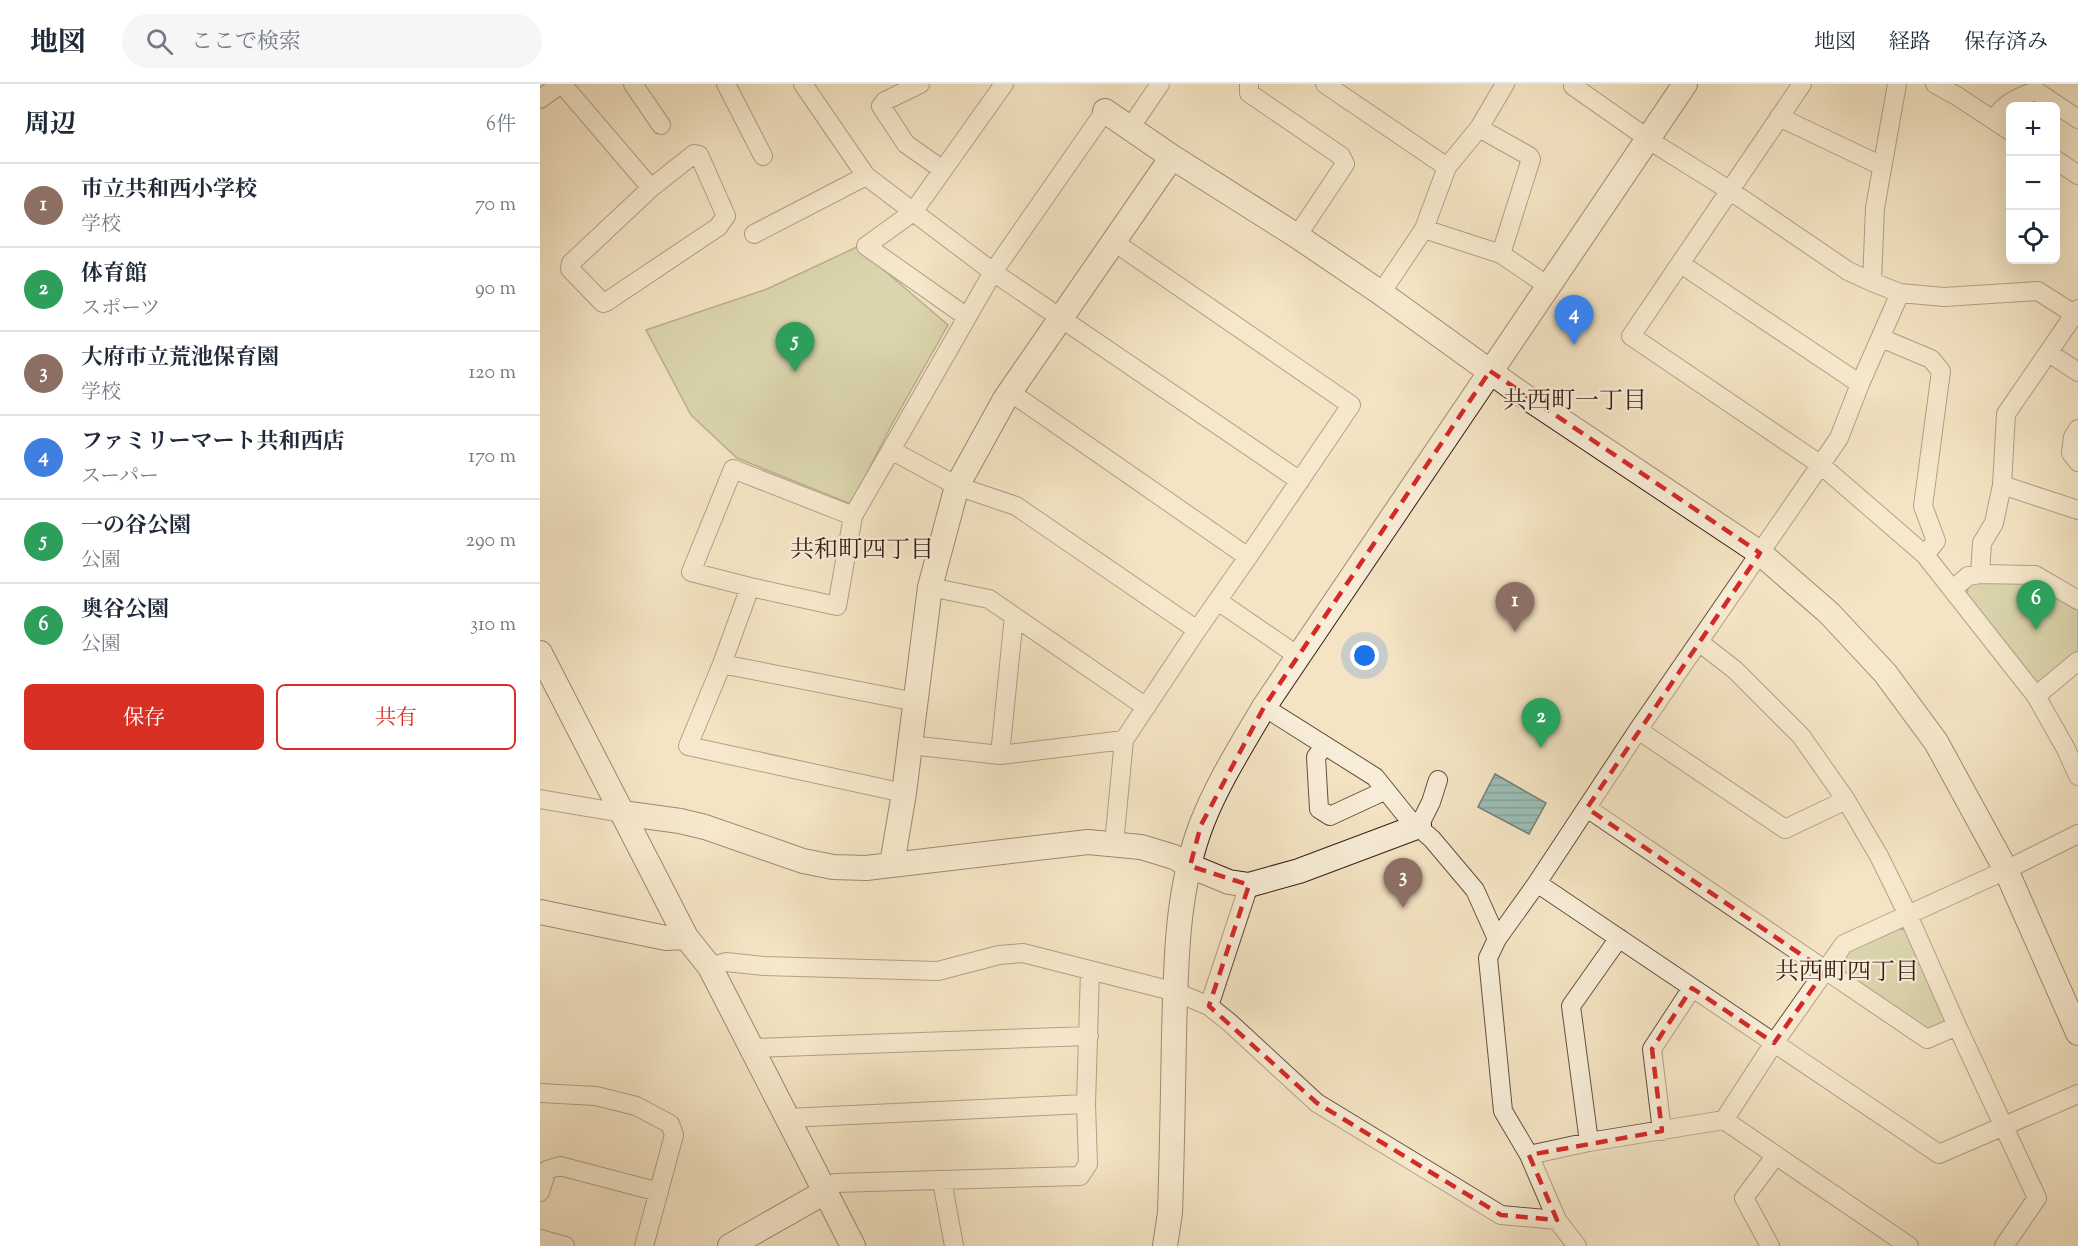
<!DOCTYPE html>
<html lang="ja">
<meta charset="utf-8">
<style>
:root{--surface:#fff;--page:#f6f6f7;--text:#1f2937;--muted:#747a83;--line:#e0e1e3;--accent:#d93025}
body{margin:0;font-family:"Sorts Mill Goudy","Noto Serif JP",serif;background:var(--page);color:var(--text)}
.controls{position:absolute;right:18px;top:18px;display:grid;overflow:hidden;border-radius:9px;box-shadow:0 6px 24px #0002}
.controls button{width:54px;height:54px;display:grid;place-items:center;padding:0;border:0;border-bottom:2px solid var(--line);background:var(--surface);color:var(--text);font:30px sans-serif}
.you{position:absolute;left:825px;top:572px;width:21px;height:21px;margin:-15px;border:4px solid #fff;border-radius:50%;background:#1a73e8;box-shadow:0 0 0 9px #1a73e833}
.badge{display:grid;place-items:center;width:39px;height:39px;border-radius:50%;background:var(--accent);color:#fff;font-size:20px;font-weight:700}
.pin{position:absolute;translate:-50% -50px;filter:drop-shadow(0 2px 3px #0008)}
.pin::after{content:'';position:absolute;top:32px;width:21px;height:18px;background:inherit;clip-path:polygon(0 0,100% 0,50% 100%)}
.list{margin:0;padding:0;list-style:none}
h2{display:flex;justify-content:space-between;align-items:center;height:78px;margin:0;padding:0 24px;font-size:26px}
h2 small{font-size:20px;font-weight:400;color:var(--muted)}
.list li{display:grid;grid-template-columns:39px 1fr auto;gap:18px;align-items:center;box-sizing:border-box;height:84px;padding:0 24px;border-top:2px solid var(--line)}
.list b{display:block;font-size:22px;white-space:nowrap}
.list p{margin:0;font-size:20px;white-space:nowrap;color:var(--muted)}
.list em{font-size:20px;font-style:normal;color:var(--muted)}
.actions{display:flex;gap:12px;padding:18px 24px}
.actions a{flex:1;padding:14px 0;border:2px solid var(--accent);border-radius:9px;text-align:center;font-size:21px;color:var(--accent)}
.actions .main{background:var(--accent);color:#fff}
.icon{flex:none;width:33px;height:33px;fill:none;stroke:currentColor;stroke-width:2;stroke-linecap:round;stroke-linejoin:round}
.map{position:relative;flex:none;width:1538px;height:1162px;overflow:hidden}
header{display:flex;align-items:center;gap:36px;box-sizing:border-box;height:84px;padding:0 30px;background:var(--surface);border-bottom:2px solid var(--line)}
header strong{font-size:28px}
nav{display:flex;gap:33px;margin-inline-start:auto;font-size:21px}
.search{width:420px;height:54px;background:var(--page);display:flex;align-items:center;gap:15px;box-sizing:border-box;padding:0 21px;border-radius:33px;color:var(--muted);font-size:22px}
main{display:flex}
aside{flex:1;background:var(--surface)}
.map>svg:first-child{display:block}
.green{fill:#bcc493;stroke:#787054;stroke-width:1.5}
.water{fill:url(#water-rules);stroke:#737e76;stroke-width:1.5}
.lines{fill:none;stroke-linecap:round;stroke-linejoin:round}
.street-casing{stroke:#654f40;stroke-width:20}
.secondary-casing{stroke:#351d15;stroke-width:26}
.street{stroke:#f8edd8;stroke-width:18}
.secondary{stroke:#f8edd8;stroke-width:24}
.marked{fill:none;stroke:#d62828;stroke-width:4.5;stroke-dasharray:12 8;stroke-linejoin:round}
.labels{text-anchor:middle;stroke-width:4.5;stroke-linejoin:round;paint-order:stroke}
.neighbourhood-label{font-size:24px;fill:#351d15;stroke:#f8edd8}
</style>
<header>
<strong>地図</strong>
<div class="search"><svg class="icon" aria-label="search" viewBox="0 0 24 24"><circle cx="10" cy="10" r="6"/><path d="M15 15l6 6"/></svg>ここで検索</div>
<nav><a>地図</a><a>経路</a><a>保存済み</a></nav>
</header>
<main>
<aside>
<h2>周辺<small>6件</small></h2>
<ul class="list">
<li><span class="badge" style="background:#8d6e63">1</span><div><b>市立共和西小学校</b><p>学校</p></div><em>70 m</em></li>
<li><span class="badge" style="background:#2e9e5b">2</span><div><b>体育館</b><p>スポーツ</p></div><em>90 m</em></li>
<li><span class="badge" style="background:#8d6e63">3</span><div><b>大府市立荒池保育園</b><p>学校</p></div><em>120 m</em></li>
<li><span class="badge" style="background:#3f7fe0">4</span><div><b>ファミリーマート共和西店</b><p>スーパー</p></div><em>170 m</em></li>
<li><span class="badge" style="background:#2e9e5b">5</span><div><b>一の谷公園</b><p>公園</p></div><em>290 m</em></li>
<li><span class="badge" style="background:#2e9e5b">6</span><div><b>奥谷公園</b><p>公園</p></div><em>310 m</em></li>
</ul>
<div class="actions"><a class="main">保存</a><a>共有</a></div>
</aside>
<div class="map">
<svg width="1538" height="1162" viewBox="0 0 1538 1162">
<defs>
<pattern id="water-rules" width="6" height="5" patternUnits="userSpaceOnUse" patternTransform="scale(1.5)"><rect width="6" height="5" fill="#9cbeb7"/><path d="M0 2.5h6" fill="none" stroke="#87a39c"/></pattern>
</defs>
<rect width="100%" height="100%" fill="#f4e4c3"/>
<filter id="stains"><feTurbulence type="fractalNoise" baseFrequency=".00333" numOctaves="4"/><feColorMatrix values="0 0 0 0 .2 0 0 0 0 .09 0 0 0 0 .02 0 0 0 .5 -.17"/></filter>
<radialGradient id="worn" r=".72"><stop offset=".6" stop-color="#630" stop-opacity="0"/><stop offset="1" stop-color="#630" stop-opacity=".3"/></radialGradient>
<path class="green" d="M317 163 408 241 352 340 311 420 197 374 151 331 106 246 227 205Z
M1437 497 1496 498 1538 525V567L1499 599 1493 598 1427 510 1428 503Z
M1359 845 1366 846 1407 936 1404 942 1385 946 1298 886 1310 866Z"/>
<path class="water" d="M955 690 1006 719 989 750 938 723Z"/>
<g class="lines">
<defs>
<path id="street" d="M22 0 111 104
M93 0 121 41
M186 0 223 72
M263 0 326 92 453 188 760 397
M380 0 345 17 341 22 366 60 403 86
M709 0V9L801 72 805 80 757 152
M785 0 907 83
M1034 0 1033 2 1120 63 1189 106 1308 187 1332 198 1360 209 1404 213 1498 207 1534 230
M1262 0 1091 252 1281 381 1385 471 1496 612 1526 665 1538 692
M1395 0 1417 12 1470 47
M0 15 21 0
M565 27 453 188 351 366 417 402 476 422 657 546 584 656 574 760
M1239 33 1342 82
M1454 36C1462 20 1480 12 1496 7L1538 35
M590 44 620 0
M939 44 989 72 991 75 961 170
M154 70 159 71 186 132 178 143 66 218 63 219 30 185 31 179 111 104Z
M1516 76 1538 91
M884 145 961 170 1008 202
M214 150 326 92
M574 158 811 321 708 473 657 546
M1141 180 1320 300
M1332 198 1335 124 1357 0
M841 209 884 145 907 83 939 44 965 0
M427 233 326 162 373 128 464 0
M1341 254 1391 275 1401 287 1383 422 1396 457 1385 471
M1509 269 1538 288
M470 308 708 473
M1538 345 1533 353 1531 369 1538 378
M193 385 313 432 297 522 210 503 151 488Z
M1462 401 1538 426
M313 432 351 366
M1440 490 1442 459 1454 439 1462 401 1466 330 1538 225
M210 503 182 580 376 618
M390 503 449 515 606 623
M1413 505 1428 492 1440 490 1495 491 1538 516
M678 517 758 572
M1159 558 1195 586 1261 652 1306 716 1339 772 1368 831 1417 942 1497 1114 1464 1162
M182 580 148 662 364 709
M1496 612 1538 577
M724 623 835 693 868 734 892 755 935 806 957 855 948 874 963 1027 989 1071 1017 1136 1037 1162
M1098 646 1245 745 1306 716
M370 661 460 671 584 656
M784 662 776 673 779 725 790 732 844 707
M460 671 474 532
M0 715 82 729
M1047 724 1387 955 1417 942
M879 742 891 718 898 696
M997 799 1399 1070 1538 1010
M957 855 997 799 1098 646 1299 354 1320 300 1360 209
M170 883 186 878 224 882 398 887 459 871 483 869 636 908 669 922 689 938 777 1019 961 1131 1017 1136
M669 922 709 801
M212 964 549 952
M0 1009 56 1012 96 1022 130 1040 134 1051 104 1162
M247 1034 546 1020
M1184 1036 1234 959 1304 860 1466 786 1538 750
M1122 1047 1112 965 1152 904
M1049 1058 1031 922 1079 854
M989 1071 1049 1058 1184 1036 1369 1162
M402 1097 414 1162
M0 1108 7 1086 20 1082 119 1108
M285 1108 295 1099 540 1092 548 1080 546 1020 550 886
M0 1155 25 1162
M1230 1162 1204 1114 1236 1071"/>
<path id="secondary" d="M565 27 632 73 757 152 841 209 977 307 1220 469 1289 529 1345 589 1396 658 1466 786 1538 949
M0 569 146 853 170 883 313 1162
M82 729 140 737 165 743 263 777 293 783 326 784 548 758 601 763 634 773 650 782 689 798 709 801 759 787 879 742
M352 780 364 709 390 503 417 402 465 315 632 73
M0 828 126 854 146 853
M190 1162 285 1108
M625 1162 630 1129C632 1069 633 1010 634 951 636 881 636 806 662 739 678 698 702 661 724 623L1145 0"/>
</defs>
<use href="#street" class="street-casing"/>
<use href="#secondary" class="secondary-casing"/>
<use href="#street" class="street"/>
<use href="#secondary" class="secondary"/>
</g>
<path d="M0 0H1538V1162H0ZM950 287 1220 469 1047 724 1285 887 1234 959 1152 904 1112 965 1122 1047 989 1071 1017 1136 961 1131 777 1019 669 922 709 801 650 782 661 741 724 623Z" fill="#f4e4c3" fill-opacity=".55" fill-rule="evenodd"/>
<path class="marked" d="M950 287 1220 469 1047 724 1285 887 1234 959 1152 904 1112 965 1122 1047 989 1071 1017 1136 961 1131 777 1019 669 922 709 801 650 782 661 741 724 623Z"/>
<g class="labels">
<g class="neighbourhood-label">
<text x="1035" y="324">共西町一丁目</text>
<text x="322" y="473">共和町四丁目</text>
<text x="1307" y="895">共西町四丁目</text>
</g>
</g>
<rect width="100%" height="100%" filter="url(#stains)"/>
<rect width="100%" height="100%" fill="url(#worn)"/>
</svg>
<div class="controls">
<button>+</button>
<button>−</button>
<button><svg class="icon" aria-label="locate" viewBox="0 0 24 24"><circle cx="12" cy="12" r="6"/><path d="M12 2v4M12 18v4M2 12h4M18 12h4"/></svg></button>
</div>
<div class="you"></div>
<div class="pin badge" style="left:975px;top:548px;background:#8d6e63">1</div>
<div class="pin badge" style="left:1001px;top:664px;background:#2e9e5b">2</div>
<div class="pin badge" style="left:863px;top:824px;background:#8d6e63">3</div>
<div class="pin badge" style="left:1034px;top:261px;background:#3f7fe0">4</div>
<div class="pin badge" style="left:255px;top:288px;background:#2e9e5b">5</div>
<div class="pin badge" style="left:1496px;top:546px;background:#2e9e5b">6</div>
</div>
</main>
